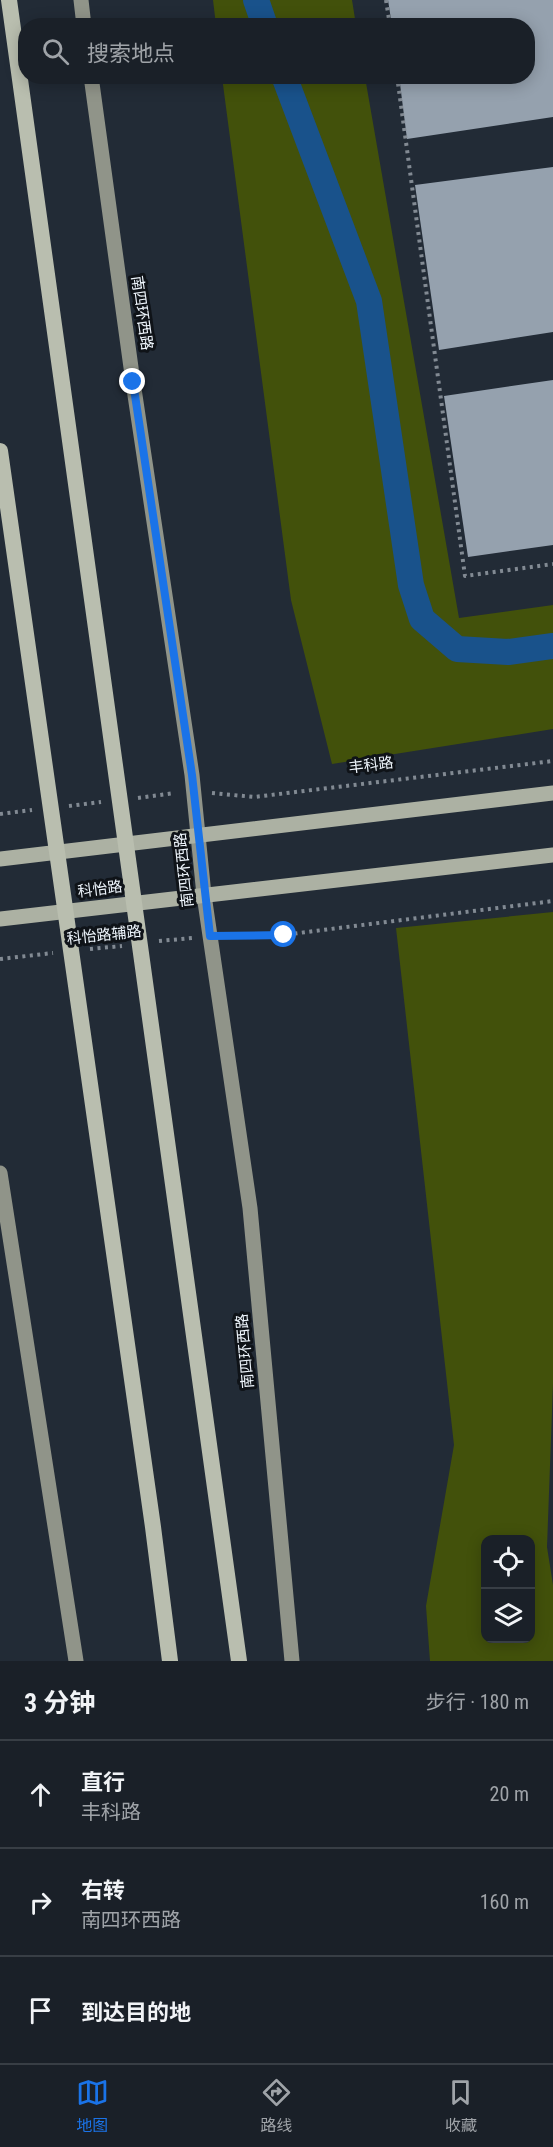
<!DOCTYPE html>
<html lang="zh">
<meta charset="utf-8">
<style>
:root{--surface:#1a2028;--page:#232830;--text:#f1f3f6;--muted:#9fa3a8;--line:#383e45;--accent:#1a73e8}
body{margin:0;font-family:"Roboto Condensed","Noto Sans SC",sans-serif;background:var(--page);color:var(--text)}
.controls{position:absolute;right:18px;bottom:18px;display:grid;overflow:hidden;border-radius:12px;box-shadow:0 3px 15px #0003}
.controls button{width:54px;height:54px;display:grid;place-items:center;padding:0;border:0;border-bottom:2px solid var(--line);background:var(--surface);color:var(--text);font:30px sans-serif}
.stop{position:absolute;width:18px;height:18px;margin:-14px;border:4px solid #1a73e8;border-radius:50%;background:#fff}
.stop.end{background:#1a73e8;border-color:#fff;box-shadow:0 2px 6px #0008}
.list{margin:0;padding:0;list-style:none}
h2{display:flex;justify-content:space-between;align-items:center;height:78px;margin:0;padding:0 24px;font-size:26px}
h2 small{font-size:20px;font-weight:400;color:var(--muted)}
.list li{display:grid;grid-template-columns:39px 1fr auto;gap:18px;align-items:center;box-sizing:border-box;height:108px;padding:0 24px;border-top:2px solid var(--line)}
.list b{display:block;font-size:22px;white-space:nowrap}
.list p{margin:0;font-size:20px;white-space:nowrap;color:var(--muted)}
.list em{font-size:20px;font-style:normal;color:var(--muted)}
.icon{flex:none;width:33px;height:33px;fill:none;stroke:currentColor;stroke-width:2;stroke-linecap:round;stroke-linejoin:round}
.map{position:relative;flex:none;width:553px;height:1661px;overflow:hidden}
.search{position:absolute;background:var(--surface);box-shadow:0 3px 15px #0003;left:18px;right:18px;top:18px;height:66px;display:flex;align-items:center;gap:15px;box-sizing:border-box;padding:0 21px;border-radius:24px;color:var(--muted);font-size:22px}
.sheet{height:402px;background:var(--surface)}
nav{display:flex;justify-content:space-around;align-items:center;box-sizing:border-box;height:84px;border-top:2px solid var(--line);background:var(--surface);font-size:16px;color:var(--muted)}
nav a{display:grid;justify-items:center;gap:3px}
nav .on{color:var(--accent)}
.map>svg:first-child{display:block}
.green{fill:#42510b;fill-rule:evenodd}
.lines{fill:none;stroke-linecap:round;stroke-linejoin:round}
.canal{stroke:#19528b;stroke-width:26}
.building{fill:#95a1ae}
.path{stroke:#828a93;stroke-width:4;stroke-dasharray:3 4.5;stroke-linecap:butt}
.secondary{stroke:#909489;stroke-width:15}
.primary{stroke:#acb1a3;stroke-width:15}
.trunk{stroke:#b9beaf;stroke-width:16}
.route{stroke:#1a73e8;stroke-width:8}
.labels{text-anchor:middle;stroke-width:6;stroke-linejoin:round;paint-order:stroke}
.street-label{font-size:15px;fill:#eff6fd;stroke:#0f1318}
</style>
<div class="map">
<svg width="553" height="1661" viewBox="0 0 553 1661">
<rect width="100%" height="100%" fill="#222b36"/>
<path class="green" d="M213 0H352L356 25H216Z
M222 77H365L459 618 553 605V729L332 764 291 600Z
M553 912V1384L547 1547 553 1585V1661H430L426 1606 454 1445 396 928ZM486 1540H530V1638H486Z"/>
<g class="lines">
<path class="canal" d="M256 0 265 26
M284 76 369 301 411 585 422 619 457 649 508 652 553 646"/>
</g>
<path class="building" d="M388 0H553V117L407 139 399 76H528V26H392Z
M553 167V332L439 350 415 185Z
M553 380V545L468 557 444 396Z"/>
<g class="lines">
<path class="path" d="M386 0 390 26
M397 76 465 576 553 564
M212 793 254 797 553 761
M138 798 175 793
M69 806 101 802
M0 814 32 810
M227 936 283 935 553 901
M159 941 193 938
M90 949 122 946
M0 959 53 953"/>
<path class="secondary" d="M81 0 84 26
M91 76 133 382 192 775 204 895 250 1208 292 1661
M0 1173 76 1661"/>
<path class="primary" d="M0 859 553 793
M0 919 553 855"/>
<path class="trunk" d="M9 0 239 1661
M0 451 153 1527 170 1661"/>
</g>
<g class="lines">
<path class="route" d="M133 382 192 775 210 936 284 935"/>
</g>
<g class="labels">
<g class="street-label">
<text transform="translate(142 313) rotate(82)" y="5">南四环西路</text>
<text transform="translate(371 765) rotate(-7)" y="5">丰科路</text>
<text transform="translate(184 870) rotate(-96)" y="5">南四环西路</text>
<text transform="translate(100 889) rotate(-7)" y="5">科怡路</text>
<text transform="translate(104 935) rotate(-6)" y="5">科怡路辅路</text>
<text transform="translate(245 1351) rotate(-95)" y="5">南四环西路</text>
</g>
</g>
</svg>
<div class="controls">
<button><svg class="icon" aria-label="locate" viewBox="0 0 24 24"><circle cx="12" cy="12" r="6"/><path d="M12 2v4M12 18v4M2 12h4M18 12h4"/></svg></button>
<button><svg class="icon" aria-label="layers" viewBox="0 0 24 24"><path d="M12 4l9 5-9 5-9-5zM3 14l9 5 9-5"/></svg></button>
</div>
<div class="stop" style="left:284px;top:935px"></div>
<div class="stop end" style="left:133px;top:382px"></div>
<div class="search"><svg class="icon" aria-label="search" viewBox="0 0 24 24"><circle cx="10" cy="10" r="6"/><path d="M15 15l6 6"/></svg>搜索地点</div>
</div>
<section class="sheet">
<h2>3 分钟<small>步行 · 180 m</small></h2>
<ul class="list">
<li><svg class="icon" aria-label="ahead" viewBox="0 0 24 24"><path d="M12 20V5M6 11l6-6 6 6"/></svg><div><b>直行</b><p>丰科路</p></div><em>20 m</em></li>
<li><svg class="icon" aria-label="right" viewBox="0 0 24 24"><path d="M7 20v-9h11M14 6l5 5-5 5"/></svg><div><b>右转</b><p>南四环西路</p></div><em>160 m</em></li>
<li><svg class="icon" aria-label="arrive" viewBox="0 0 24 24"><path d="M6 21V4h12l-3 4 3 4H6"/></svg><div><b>到达目的地</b></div></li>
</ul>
</section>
<nav>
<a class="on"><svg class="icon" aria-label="map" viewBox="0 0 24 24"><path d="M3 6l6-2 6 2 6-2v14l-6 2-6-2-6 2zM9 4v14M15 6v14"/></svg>地图</a>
<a><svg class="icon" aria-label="directions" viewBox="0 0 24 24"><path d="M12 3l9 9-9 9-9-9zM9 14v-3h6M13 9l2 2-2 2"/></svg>路线</a>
<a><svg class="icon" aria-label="saved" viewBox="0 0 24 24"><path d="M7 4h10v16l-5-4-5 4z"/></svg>收藏</a>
</nav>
